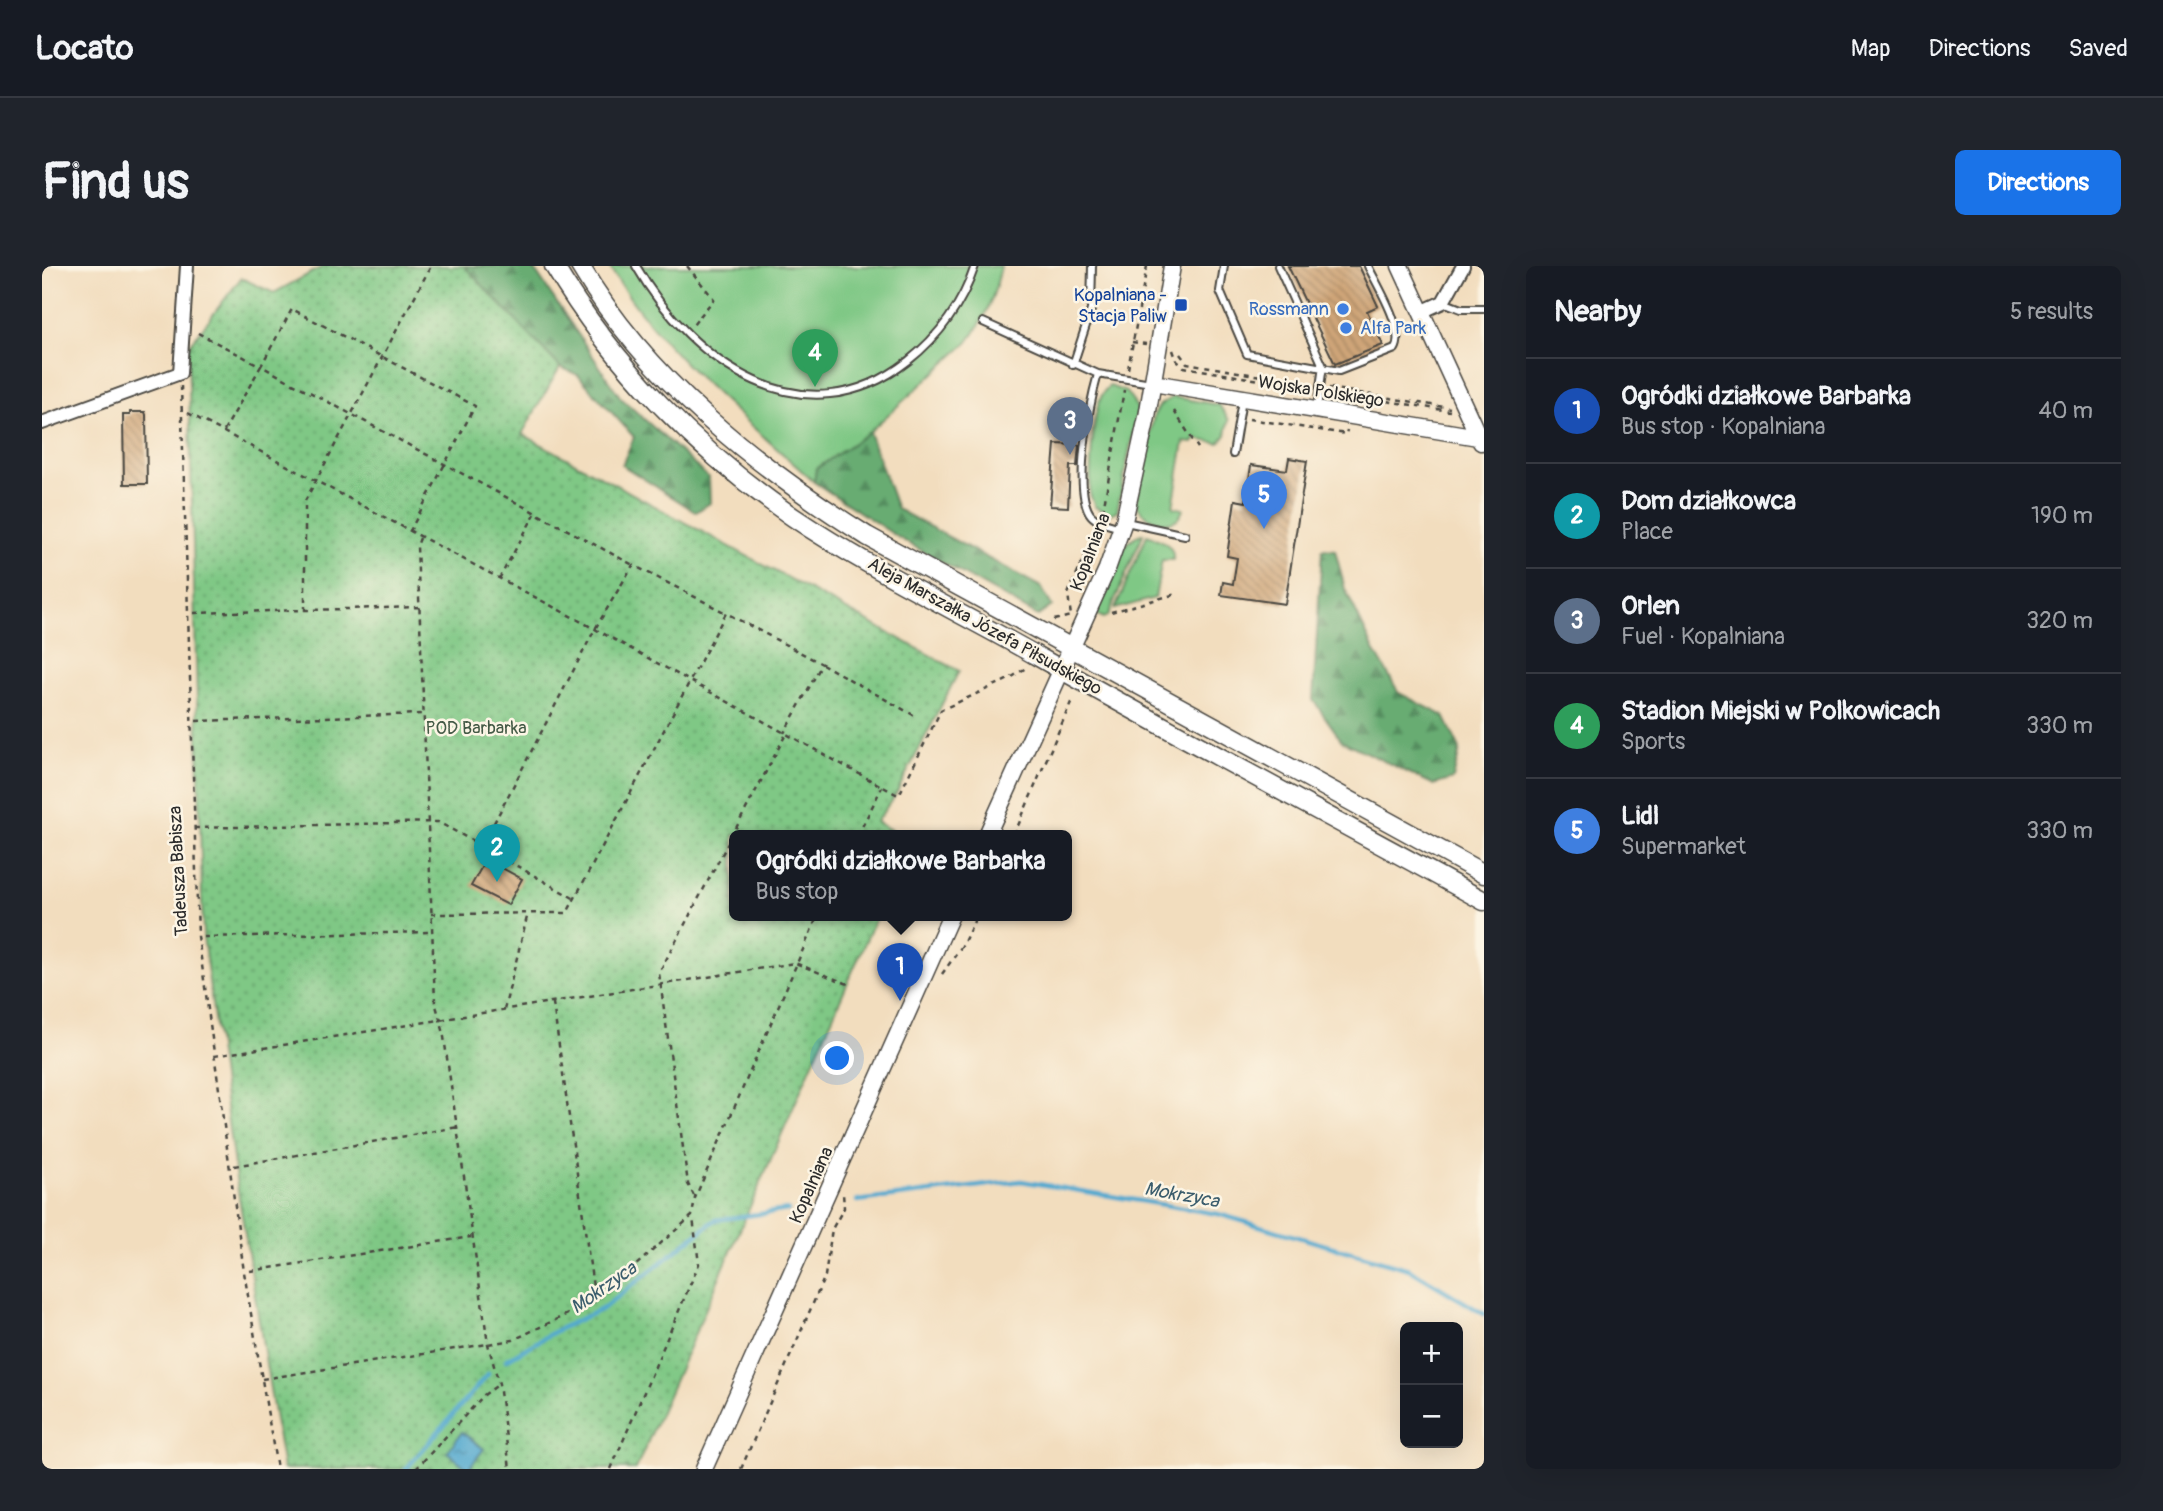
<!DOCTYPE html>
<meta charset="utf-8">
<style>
:root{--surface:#171b24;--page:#20242c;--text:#f1f3f6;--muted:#9ea1a6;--line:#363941;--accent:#1a73e8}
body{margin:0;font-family:Pangolin,sans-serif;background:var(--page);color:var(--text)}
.controls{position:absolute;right:21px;bottom:21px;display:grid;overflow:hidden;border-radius:10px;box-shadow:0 7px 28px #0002}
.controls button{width:63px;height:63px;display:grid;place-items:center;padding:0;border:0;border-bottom:2px solid var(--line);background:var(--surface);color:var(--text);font:35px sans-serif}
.you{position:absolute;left:796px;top:793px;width:24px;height:24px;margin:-18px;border:5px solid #fff;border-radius:50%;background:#1a73e8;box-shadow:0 0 0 10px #1a73e833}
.badge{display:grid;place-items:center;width:46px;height:46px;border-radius:50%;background:var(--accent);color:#fff;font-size:23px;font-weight:700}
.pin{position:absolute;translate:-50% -58px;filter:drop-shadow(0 2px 4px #0008)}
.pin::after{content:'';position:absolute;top:37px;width:24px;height:21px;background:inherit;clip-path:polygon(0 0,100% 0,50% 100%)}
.popup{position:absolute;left:687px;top:564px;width:343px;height:91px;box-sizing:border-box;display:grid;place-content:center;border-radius:10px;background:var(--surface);filter:drop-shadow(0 2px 5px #0005);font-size:23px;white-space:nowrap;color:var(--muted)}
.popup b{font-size:26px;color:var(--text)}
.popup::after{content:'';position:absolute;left:50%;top:100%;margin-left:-14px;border:14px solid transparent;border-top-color:var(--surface)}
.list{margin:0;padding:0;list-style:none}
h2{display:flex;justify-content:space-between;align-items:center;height:91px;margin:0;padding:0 28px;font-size:30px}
h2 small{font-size:23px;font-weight:400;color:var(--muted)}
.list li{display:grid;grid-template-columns:46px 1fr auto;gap:21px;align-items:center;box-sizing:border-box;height:105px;padding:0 28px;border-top:2px solid var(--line)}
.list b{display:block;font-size:26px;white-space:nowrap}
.list p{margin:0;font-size:23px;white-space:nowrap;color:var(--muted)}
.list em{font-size:23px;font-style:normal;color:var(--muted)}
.map{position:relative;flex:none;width:1442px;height:1203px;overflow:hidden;border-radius:10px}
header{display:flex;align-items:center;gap:42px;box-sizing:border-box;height:98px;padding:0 35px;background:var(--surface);border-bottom:2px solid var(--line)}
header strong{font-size:33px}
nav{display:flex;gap:38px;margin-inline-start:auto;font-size:24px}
.intro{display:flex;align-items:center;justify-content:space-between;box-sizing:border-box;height:168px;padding:0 42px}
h1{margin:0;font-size:49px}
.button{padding:18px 32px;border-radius:10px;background:var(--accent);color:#fff;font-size:24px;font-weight:700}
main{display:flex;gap:42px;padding:0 42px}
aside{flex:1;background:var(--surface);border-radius:10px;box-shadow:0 7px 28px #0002}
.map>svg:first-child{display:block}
.grass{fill:#7fc885;stroke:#557a58;stroke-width:2}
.forest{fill:url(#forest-firs);stroke:#496c4e;stroke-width:2}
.garden{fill:url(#garden-dots);stroke:#557a58;stroke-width:2}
.water{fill:url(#water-ripples);stroke:#3e6a7d;stroke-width:2}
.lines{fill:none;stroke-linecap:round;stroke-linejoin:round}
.stream{stroke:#52a9cf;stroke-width:4.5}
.building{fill:url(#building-back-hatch)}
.service-casing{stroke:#494641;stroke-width:10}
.minor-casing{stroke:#494641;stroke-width:16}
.tertiary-casing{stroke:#494641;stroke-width:19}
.secondary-casing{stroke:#494641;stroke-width:21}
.path{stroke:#494641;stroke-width:2.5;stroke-dasharray:5 5;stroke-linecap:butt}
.service{stroke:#fff;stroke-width:6}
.minor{stroke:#fff;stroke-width:12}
.tertiary{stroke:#fff;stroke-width:16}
.secondary{stroke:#fff;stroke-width:18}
.transit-dot{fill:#1a4fb4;stroke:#fcf5e5;stroke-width:2.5}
.shop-dot{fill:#3f7fe0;stroke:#fcf5e5;stroke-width:2.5}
.labels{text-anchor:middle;stroke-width:5;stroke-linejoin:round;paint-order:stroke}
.transit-label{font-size:18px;fill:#164399;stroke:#fcf5e5;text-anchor:end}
.shop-label{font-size:18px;fill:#366cbe;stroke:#fcf5e5;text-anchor:end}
.street-label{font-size:18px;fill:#2b2b2b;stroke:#fcf5e5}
.park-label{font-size:18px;fill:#445a46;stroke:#fcf5e5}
.water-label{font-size:19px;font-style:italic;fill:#3b5d6d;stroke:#fcf5e5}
</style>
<header>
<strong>Locato</strong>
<nav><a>Map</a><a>Directions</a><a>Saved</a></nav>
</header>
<div class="intro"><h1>Find us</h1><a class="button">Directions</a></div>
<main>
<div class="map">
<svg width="1442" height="1203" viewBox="0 0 1442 1203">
<defs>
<pattern id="forest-firs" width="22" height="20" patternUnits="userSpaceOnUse" patternTransform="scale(1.75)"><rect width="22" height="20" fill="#67ac72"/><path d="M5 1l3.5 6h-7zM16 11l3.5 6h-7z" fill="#558c5e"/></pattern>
<pattern id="garden-dots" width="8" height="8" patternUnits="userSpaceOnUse" patternTransform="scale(1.75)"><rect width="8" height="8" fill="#7fc885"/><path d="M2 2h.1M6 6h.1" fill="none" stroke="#68a36d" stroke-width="1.8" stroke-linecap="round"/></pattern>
<pattern id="water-ripples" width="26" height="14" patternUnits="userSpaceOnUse" patternTransform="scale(1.75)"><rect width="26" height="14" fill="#52a9cf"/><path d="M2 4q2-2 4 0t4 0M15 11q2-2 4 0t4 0" fill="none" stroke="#448aa8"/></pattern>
<pattern id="building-back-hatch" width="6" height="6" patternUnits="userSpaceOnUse" patternTransform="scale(1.75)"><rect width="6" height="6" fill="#cfa578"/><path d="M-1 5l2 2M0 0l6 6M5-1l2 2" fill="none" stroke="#a88763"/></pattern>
</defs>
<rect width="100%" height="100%" fill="#fcf5e5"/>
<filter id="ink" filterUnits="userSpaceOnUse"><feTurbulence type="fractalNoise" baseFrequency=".0143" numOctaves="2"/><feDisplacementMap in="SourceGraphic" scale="14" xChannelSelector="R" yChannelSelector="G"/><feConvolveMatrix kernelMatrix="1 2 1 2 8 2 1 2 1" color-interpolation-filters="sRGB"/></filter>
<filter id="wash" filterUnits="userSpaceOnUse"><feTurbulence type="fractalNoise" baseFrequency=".00686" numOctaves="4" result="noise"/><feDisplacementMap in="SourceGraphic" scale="28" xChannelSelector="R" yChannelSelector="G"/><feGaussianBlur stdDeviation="1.57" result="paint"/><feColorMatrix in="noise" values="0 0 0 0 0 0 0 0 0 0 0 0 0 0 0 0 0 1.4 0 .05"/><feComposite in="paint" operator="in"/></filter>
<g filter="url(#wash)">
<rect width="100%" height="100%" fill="#f2ddbe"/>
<path class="grass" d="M567 0H959C953 29 944 52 926 76L772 216C700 150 617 85 567 0Z
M1068 120 1084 126 1096 143 1075 245 1068 248 1053 241 1048 228C1049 205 1048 130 1068 120Z
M1131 131 1177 139 1187 154 1184 169 1177 177 1153 173 1151 177 1142 176 1131 241 1141 243C1135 267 1101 255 1094 237L1112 149 1118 139Z
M1101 268 1066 350 1062 352 1053 348C1062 327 1077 270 1101 268Z
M1105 269C1117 273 1133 278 1131 294H1120L1113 332 1073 343Z"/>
<path class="forest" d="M422 0H490L579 132 667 212 668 237 654 246 580 199 592 171 536 109 518 101Z
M827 166 855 243 999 321 1010 340 996 350 857 272 772 216 774 203Z
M1280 283 1293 284 1303 323 1331 382 1357 427 1402 450 1418 483 1411 513 1392 519 1300 475 1271 434Z"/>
<path class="garden" d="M282 0H422L518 101 480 168 917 405 854 528 834 556 858 569H692V649H835L594 1203H241L192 900 161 671 146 81 199 12 232 27Z"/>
<path class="water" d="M420 1166 442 1183 426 1203 405 1186Z"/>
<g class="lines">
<path class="stream" d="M815 935 979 915 1176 948 1367 1003 1442 1048
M464 1094 517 1063 560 1043 673 954 746 944
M364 1203 446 1108"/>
</g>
<g id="blocks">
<path class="building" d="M1246 0H1317L1336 40 1325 45 1341 79 1293 98Z
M88 146H103L104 149 105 218H82L81 149H88Z
M1013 178 1037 179 1035 200H1028L1026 241 1008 240Z
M1247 192 1265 195 1243 338 1179 329 1181 316 1191 318 1195 292 1185 290 1193 234 1204 236 1209 199 1245 204Z
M444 593 480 613 466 639 429 620Z"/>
</g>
</g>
<g filter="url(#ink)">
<use href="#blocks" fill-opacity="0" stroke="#494641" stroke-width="2"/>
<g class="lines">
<defs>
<path id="service" d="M594 0C650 98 763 176 866 95 899 69 920 39 933 0
M1182 0 1178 25 1205 88 1297 105 1353 83C1364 65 1335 19 1326 0
M1236 0 1281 100 1275 142
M1401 36 1419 43H1442
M941 56 1056 108 1109 117
M1031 99 1049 44 1050 0
M1056 108C1048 136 1030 225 1049 249 1056 257 1069 259 1079 262
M1191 188 1200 134
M1084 256 1143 269"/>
<path id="minor" d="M1379 46 1401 36 1421 0
M0 157 138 107 145 0"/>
<path id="tertiary" d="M1358 0 1439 176
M1111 117 1442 172
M945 569 1065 303 1082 255 1105 151 1130 0
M662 1203 909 649"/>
<path id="secondary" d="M512 0C571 99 656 186 751 251 828 303 914 344 995 390 1143 474 1293 553 1442 635
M538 0C605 114 714 200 825 270L1442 608"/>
</defs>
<use href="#service" class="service-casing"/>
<use href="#minor" class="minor-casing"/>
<use href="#tertiary" class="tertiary-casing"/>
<use href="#secondary" class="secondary-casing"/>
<path class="path" d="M645 0 672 33 651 59
M156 67 219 100 250 43 433 140 368 265
M1090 76 1104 78
M1131 84 1135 95 1142 101 1270 123
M1138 88 1145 97 1270 119
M1086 103 1105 0
M139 120 156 670 202 1006 235 1203
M1287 122 1408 142
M1286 126 1408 145
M1132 145 1156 182
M146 147 553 363 854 528 857 529 899 444 967 413 984 402
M1207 153 1304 168 1305 164
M182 165 219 100 591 299
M1061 245 1082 124
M378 272 375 280 393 736 401 764 446 1078 457 1118 468 1203
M457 313 493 248
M263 345V235L389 0
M1069 346 1134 328
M152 347 378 341
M1012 354 1029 350 1026 328 1054 264
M780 398 875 451
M154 455 381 448
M152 562 396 556 440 580 553 363 591 299 684 347
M816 569 840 521
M972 569 1030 434
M440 580 533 633
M389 648 525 647 684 347 780 398 742 467
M161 671 389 666
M900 708 920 680 935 649
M511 737 553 1035
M462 744 486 647
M172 790 753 697 806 718
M192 900 416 861
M652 930 646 918 617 707 744 468
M208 1005 429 971
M220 1113 471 1074 553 1035 650 950 653 932 776 649
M374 1203 442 1129 457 1118
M569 1203 657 998 651 952
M699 1203 783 1010 790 963 802 942 801 927"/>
<use href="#service" class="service"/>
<use href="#minor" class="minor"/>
<use href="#tertiary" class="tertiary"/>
<use href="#secondary" class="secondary"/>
</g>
</g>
<rect class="transit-dot" x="1132" y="32" width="14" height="14" rx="3.5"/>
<g class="shop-dot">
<circle cx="1301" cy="43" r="7"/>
<circle cx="1304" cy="62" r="7"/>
</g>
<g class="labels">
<g class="transit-label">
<text x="1125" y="35">Kopalniana -<tspan x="1125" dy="21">Stacja Paliw</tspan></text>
</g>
<g class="shop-label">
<text x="1287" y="49">Rossmann</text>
<text x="1318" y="68" text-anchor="start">Alfa Park</text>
</g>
<g class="street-label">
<text transform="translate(1279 125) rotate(9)" y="6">Wojska Polskiego</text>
<text transform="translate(1048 286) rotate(-69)" y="6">Kopalniana</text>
<text transform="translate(943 360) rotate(29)" y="6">Aleja Marszałka Józefa Piłsudskiego</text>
<text transform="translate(136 605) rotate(-93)" y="6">Tadeusza Babisza</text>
<text transform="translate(769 919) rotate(-66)" y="6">Kopalniana</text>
</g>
<g class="park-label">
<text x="434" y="468">POD Barbarka</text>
</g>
<g class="water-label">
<text transform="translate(1140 928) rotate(10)" y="7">Mokrzyca</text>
<text transform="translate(561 1021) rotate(-35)" y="7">Mokrzyca</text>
</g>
</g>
</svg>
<div class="controls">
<button>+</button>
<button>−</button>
</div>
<div class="you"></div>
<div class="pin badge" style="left:858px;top:735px;background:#1a4fb4">1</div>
<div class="popup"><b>Ogródki działkowe Barbarka</b>Bus stop</div>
<div class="pin badge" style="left:455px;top:616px;background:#0f9aa8">2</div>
<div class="pin badge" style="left:1028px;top:189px;background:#5c6f8a">3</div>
<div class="pin badge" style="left:773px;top:121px;background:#2e9e5b">4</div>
<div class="pin badge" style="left:1222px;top:263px;background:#3f7fe0">5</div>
</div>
<aside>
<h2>Nearby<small>5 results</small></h2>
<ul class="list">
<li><span class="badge" style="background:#1a4fb4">1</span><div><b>Ogródki działkowe Barbarka</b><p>Bus stop · Kopalniana</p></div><em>40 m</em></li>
<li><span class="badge" style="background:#0f9aa8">2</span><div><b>Dom działkowca</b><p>Place</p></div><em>190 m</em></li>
<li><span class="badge" style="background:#5c6f8a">3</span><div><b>Orlen</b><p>Fuel · Kopalniana</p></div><em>320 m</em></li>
<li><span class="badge" style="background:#2e9e5b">4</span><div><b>Stadion Miejski w Polkowicach</b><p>Sports</p></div><em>330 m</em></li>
<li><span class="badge" style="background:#3f7fe0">5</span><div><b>Lidl</b><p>Supermarket</p></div><em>330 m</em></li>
</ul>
</aside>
</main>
